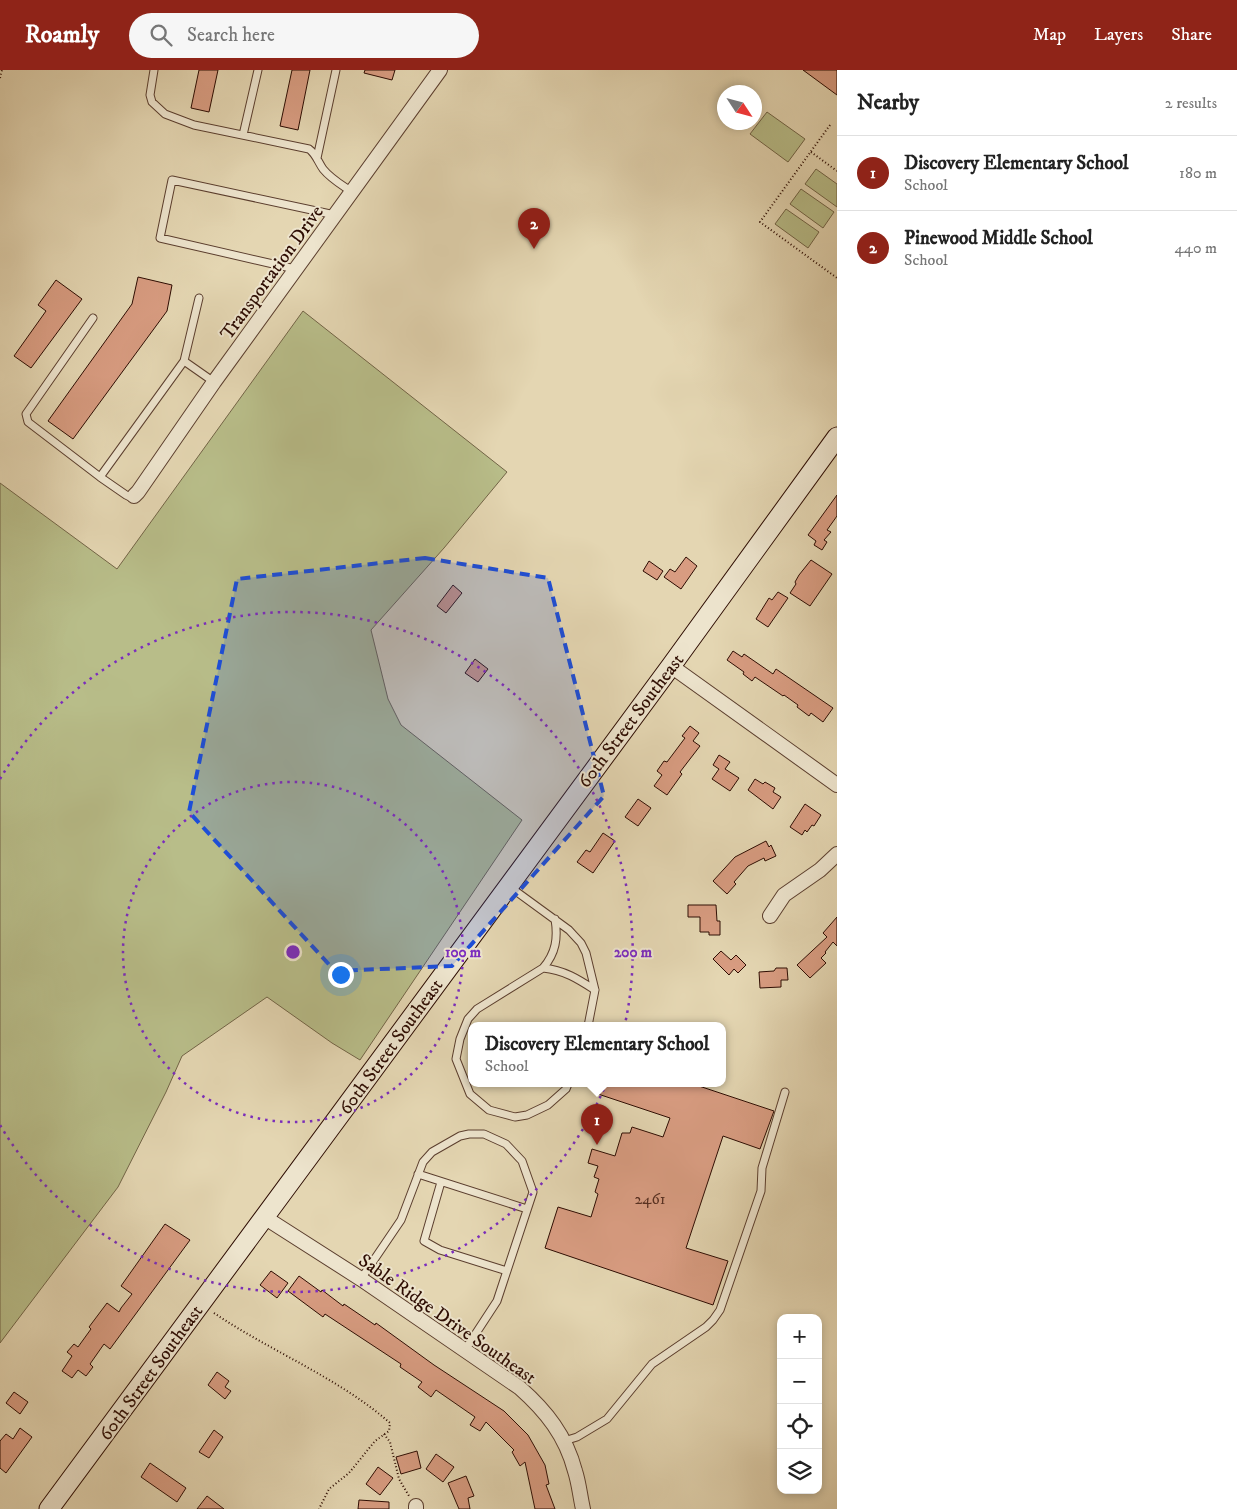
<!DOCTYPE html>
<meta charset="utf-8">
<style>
:root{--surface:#fff;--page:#f6f6f6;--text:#222;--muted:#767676;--line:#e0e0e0;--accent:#8f2418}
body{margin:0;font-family:"IM FELL DW Pica",serif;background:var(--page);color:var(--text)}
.controls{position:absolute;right:15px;bottom:15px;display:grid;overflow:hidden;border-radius:10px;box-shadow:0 2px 8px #0003}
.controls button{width:45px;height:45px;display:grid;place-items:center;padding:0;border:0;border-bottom:1px solid var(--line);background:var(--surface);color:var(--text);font:25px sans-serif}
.compass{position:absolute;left:717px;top:15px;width:45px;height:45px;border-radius:50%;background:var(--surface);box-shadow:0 2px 8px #0003;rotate:126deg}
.you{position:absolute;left:340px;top:904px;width:18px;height:18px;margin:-12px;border:4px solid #fff;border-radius:50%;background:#1a73e8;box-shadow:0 0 0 8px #1a73e833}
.badge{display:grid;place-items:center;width:32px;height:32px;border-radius:50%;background:var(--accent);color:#fff;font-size:16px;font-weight:700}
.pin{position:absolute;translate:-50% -41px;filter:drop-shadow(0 1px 2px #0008)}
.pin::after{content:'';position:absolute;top:26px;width:18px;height:15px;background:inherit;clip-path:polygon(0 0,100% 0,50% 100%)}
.popup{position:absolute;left:468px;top:952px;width:258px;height:65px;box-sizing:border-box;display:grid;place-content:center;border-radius:10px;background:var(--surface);filter:drop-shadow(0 1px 4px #0005);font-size:16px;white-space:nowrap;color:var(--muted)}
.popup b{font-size:19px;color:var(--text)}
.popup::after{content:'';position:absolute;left:50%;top:100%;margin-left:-10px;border:10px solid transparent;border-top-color:var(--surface)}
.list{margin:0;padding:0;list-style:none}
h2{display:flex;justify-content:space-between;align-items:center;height:65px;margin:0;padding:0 20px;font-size:21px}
h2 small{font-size:16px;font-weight:400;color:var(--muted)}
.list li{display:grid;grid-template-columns:32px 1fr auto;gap:15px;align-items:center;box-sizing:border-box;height:75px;padding:0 20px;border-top:1px solid var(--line)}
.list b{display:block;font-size:19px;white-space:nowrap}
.list p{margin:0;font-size:16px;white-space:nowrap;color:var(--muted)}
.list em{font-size:16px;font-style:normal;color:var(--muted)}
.icon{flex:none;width:28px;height:28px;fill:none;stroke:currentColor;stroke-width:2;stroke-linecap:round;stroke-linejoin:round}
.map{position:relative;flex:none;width:837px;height:1439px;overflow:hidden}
header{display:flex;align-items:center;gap:30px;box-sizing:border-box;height:70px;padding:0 25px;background:var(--accent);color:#fff}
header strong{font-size:24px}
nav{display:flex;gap:28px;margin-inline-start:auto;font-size:18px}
.search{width:350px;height:45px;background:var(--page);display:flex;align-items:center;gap:12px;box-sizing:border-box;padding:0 18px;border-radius:28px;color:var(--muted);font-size:19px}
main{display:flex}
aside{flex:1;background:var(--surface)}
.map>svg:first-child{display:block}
.green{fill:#b8bd89;stroke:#726446}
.building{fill:#d89c81;stroke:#2d0c02}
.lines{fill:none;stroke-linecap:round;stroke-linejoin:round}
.lane-casing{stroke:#5b3e2e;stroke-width:9}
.street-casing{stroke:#5b3e2e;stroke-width:16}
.secondary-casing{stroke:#2d0c02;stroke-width:21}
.path{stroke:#2d0c02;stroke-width:2;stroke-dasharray:1 2.5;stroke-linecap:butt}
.lane{stroke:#ede4cd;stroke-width:7}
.street{stroke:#ede4cd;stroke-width:14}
.secondary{stroke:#ede4cd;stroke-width:19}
.marked{fill:#1d4ed8;fill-opacity:0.2;stroke:#1d4ed8;stroke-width:4;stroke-dasharray:10 6;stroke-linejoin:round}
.ring{fill:none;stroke:#7b2cbf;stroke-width:2.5;stroke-dasharray:2.5 5}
.labels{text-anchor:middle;stroke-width:4;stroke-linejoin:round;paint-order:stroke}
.number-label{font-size:16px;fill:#583022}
.street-label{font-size:19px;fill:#2d0c02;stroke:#ede4cd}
.centre{fill:#7b2cbf;stroke:#ede4cd;stroke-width:2.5}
.ring-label{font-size:15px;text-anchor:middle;font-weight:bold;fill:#7b2cbf;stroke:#ede4cd;stroke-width:4;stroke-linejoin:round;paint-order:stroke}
</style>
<header>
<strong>Roamly</strong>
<div class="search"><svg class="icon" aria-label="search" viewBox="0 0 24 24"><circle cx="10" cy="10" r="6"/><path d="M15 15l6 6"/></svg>Search here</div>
<nav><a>Map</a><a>Layers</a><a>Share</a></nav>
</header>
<main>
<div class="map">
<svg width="837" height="1439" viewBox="0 0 837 1439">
<rect width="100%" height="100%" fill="#e4d6b2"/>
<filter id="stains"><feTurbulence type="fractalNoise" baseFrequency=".004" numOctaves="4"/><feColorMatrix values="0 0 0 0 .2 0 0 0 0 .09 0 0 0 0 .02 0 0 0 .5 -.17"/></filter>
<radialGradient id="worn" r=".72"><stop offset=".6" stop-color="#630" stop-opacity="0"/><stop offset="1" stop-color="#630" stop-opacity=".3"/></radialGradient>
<path class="green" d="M767 42 805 69 788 92 750 64Z
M816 99 837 114V137L805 114Z
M801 119 834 142 823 158 790 134Z
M786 139 819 162 808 178 775 154Z
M303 241 507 402 444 478 371 560 388 629 401 655 522 750 360 990 332 973 267 927 182 986 166 1022 118 1117 0 1273V413L117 499Z"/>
<path class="building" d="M199 0H218L209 42 191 38Z
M292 0H310L298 60 280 56Z
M365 0H395L392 10 364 3Z
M803 0H837V25Z
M138 207 172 215 167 241 73 369 48 351 132 234Z
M56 210 82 229 31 298 14 286 46 241 38 235Z
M837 425V446L827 460 831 462 824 470 827 472 822 480 814 475 816 471 808 465Z
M686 487 697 496 681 519 664 507 670 499 675 502Z
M811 490 832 504 810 536 790 523 796 514 795 512 799 505Z
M649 491 663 501 657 510 643 501Z
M453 515 462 523 446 543 437 536Z
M778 522 788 528 768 557 756 549 769 528 772 530Z
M733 581 742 587 744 584 773 604 776 599 833 638 823 652 811 643 809 646 797 637 798 635 784 625 783 626 755 607 752 611 743 604 744 602 727 590Z
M475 589 488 599 478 612 465 603Z
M690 656 699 663 693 671 700 676 680 702 682 704 667 725 654 716 662 705 657 701 664 691 667 692 685 668 682 666Z
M719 685 730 692 725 699 739 708 730 721 712 709 719 699 713 695Z
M755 709 763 714 765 712 775 718 773 722 781 727 773 739 748 720Z
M638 729 651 738 638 756 625 747Z
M805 734 821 745 814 756 812 755 807 762 805 760 802 765 790 757Z
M603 763 615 771 593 803 577 792 586 780 590 782Z
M766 771 769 777 771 775 776 786 765 791 764 788 748 796 734 812 736 814 727 824 713 811 735 787Z
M688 835H716L717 851H720V865H709V862H700V847H688Z
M837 847V876L833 872 825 882 826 883 821 888 826 893 810 908 797 895 827 867 823 863Z
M721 881 731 890 736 885 746 895 738 903 734 899 729 905 713 889Z
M776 898H787L788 910H781V917L760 918 759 902 774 901Z
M598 1014H693L774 1041 760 1079 723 1066 686 1178 728 1191 713 1235 545 1178 558 1137 591 1147 598 1124 595 1122 599 1109 594 1107 598 1096 588 1093 592 1079 615 1086 622 1063H630L632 1057 663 1067 670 1048 595 1023Z
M165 1154 190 1170 110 1279 104 1274 90 1294 93 1297 86 1306 78 1300 72 1308 62 1301 72 1286 67 1282 74 1274 78 1277 91 1259 89 1257 107 1233 119 1242 121 1238 132 1224 121 1216Z
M271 1201 288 1213 277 1228 260 1215Z
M299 1206 321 1222 322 1220 343 1236 344 1234 375 1255 376 1253 434 1295 504 1341 528 1365 545 1395 549 1414 546 1415 555 1439H535L525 1392 520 1396 512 1382 514 1380 486 1352 480 1361 470 1355 475 1347 436 1320 431 1327 418 1317 422 1312 400 1297 401 1294 325 1244 323 1247 288 1221Z
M217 1302 229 1311 225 1317 231 1321 225 1329 208 1315Z
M14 1322 28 1332 20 1344 6 1333Z
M20 1358 32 1367 6 1403 0 1398V1371L6 1364 13 1369Z
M214 1360 223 1367 209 1388 199 1382Z
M417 1381 421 1398 401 1404 396 1387Z
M436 1384 454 1397 443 1412 426 1399Z
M150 1393 186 1418 177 1432 141 1407Z
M378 1397 393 1408 380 1425 366 1414Z
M466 1406 474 1426 468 1428 470 1439H459L448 1413Z
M207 1426 224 1439H197Z
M359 1430 389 1432V1439H358Z"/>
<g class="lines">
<defs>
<path id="lane" d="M154 0 150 25 152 32 165 44 194 55 309 79C316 84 318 92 323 99 331 109 342 115 352 122
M243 65 258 0
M317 88 336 0
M295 199 160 168 172 110 335 145
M199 228 184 291 214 312
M93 248 26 344 28 352 100 407 184 291
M100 407 126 425 130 427 134 426
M510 817 569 860 581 873 586 883 595 920 588 956
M555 849C558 868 556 883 543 898L477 939 468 949 460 969 456 989 470 1024 489 1040 515 1047 527 1045 548 1035 566 1019 568 1014
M543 898C564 900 578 909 595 920
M418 1104 527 1139
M441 1112 424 1171 440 1180 507 1201
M361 1209 401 1150 423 1092 432 1082 460 1066 469 1064H484L506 1074 522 1091 533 1122 497 1231 465 1280
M564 1371 577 1367 607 1349 652 1294 706 1257 713 1250 720 1240 761 1121 762 1098 785 1022"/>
<path id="street" d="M134 426 138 422 214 312 440 0
M671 596 837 715
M770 846 784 825 820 800 837 784
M264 1147 361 1209 520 1318C546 1341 566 1366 575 1401 579 1413 580 1426 583 1439
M416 1436V1439"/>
<path id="secondary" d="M49 1439 671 596 837 367"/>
</defs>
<use href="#lane" class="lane-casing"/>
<use href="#street" class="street-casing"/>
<use href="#secondary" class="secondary-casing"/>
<path class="path" d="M0 8 2 0
M830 55 760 152 837 208
M811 82 837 101
M214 1243C270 1281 339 1308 390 1353L389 1361 375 1371 349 1403 329 1419 319 1439
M384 1364 390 1372 399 1409 409 1426"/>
<use href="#lane" class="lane"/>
<use href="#street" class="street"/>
<use href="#secondary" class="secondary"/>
</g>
<path class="marked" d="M425 488 548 508 604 726 452 896 335 901 189 742 237 509Z"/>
<g class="ring">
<circle cx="293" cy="882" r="170"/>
<path d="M0 709A340 340 0 1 1 0 1055"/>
</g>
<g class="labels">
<g class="number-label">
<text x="650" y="1134">2461</text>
</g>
<g class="street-label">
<text transform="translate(271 202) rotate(-54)" y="7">Transportation Drive</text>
<text transform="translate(630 650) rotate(-53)" y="7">60th Street Southeast</text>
<text transform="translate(390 976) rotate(-54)" y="7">60th Street Southeast</text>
<text transform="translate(448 1248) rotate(35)" y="7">Sable Ridge Drive Southeast</text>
<text transform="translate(150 1302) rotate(-54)" y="7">60th Street Southeast</text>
</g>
</g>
<circle cx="293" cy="882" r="8" class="centre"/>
<g class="ring-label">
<text x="463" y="887">100 m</text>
<text x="633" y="887">200 m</text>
</g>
<rect width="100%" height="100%" filter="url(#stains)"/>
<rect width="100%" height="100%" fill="url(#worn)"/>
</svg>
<div class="controls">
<button>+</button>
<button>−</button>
<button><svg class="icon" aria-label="locate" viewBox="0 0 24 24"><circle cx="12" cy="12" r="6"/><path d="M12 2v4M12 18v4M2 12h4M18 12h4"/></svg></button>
<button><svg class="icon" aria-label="layers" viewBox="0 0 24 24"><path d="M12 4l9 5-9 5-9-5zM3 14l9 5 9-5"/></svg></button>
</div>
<svg class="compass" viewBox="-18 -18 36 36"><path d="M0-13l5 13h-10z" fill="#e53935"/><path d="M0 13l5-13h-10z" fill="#767676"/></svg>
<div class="you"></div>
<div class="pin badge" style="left:597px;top:1075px">1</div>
<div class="popup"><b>Discovery Elementary School</b>School</div>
<div class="pin badge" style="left:534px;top:179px">2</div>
</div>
<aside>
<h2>Nearby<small>2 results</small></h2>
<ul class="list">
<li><span class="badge">1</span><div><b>Discovery Elementary School</b><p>School</p></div><em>180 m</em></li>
<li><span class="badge">2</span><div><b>Pinewood Middle School</b><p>School</p></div><em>440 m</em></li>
</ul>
</aside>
</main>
